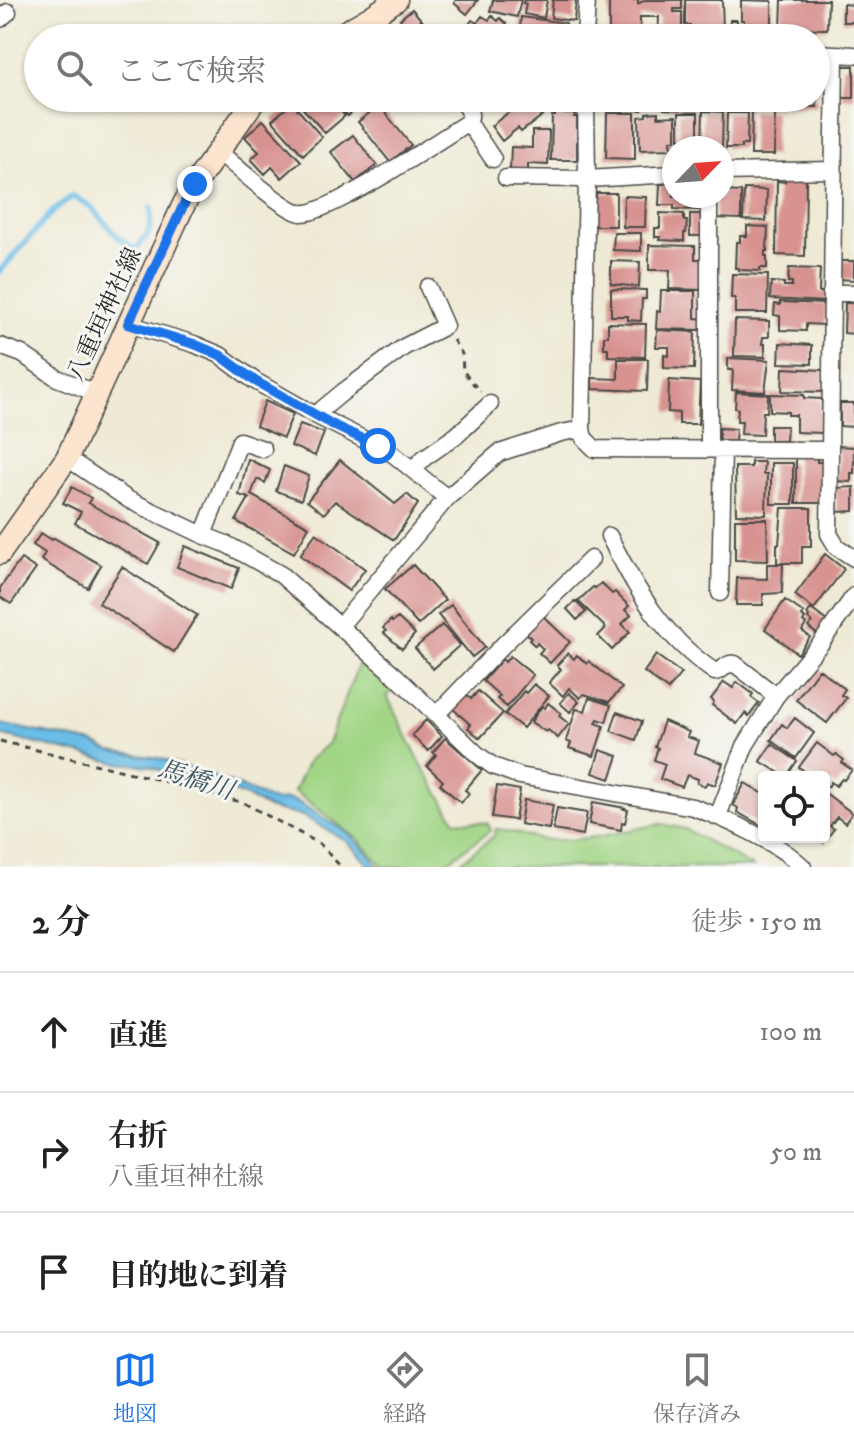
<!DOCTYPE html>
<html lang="ja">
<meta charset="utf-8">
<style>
:root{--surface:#fff;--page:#f6f6f6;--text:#222;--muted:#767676;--line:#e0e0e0;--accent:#1a73e8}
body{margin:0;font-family:"IM FELL DW Pica","Noto Serif JP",serif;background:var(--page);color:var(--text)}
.controls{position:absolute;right:24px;bottom:24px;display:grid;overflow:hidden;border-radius:8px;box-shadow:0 2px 6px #0004}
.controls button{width:72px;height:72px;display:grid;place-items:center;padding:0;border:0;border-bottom:2px solid var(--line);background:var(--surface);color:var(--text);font:40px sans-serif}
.compass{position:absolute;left:662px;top:136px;width:72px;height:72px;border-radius:50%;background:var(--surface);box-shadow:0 2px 6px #0004;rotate:65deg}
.stop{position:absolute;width:24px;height:24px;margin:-18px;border:6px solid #1a73e8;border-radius:50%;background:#fff}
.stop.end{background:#1a73e8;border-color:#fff;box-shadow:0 2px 8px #0008}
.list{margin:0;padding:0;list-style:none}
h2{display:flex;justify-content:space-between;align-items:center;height:104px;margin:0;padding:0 32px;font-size:34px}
h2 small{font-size:26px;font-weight:400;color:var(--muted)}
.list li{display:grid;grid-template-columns:52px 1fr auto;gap:24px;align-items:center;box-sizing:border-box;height:120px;padding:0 32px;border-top:2px solid var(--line)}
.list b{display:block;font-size:30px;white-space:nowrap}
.list p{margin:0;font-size:26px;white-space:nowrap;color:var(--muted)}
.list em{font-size:26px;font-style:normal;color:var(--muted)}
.icon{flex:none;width:44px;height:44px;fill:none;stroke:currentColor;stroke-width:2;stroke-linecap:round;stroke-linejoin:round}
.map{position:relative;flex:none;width:854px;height:867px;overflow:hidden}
.search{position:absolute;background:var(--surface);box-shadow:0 2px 6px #0004;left:24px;right:24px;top:24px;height:88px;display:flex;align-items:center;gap:20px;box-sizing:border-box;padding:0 28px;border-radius:44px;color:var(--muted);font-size:30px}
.sheet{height:464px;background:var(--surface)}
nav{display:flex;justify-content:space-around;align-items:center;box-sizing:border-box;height:112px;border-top:2px solid var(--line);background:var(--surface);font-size:22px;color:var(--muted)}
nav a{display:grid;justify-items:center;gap:4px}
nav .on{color:var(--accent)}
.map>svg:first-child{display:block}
.green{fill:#a1d585;stroke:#668058;stroke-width:2}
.water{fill:#6abde6;stroke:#4a7488;stroke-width:2}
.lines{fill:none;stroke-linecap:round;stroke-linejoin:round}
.stream{stroke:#6abde6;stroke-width:6}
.building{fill:#d89391}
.street-casing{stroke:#484844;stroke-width:19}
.secondary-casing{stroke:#484844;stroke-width:25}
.path{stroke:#484844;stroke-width:3;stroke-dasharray:6 6;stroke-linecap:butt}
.street{stroke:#fff;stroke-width:16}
.secondary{stroke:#fbe5cf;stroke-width:22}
.route{stroke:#1a73e8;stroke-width:10}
.labels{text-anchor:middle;stroke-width:6;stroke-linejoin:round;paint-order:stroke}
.street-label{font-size:24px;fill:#2b2b2b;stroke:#f6f6f2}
.water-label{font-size:26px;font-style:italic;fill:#3e5763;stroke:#f6f6f2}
</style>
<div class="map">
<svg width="854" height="867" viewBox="0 0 854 867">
<rect width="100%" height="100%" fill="#f6f6f2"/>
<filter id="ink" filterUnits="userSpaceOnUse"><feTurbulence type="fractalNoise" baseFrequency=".0125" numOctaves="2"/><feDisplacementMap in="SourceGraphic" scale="16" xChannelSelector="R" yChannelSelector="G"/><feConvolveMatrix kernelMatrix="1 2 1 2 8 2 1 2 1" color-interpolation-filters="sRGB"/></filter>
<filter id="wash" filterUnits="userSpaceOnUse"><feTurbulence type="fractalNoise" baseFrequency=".006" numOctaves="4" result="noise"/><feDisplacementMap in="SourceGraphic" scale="32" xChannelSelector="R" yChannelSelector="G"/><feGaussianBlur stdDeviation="1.8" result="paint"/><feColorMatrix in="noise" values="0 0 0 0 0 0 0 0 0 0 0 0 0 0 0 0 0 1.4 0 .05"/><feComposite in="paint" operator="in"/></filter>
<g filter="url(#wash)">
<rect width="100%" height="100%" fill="#efead5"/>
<path class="green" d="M360 660 398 687 387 696 417 757 453 817 456 821 487 823 491 830 440 867H383L358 839 294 791 308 761 328 743Z
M661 824 685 829 753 867H454L494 836 496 829C515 830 532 840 551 840 590 841 623 831 661 824Z"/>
<path class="water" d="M0 724 94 743 110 751 159 758 239 786 271 800 279 801 285 799 296 801 348 833 367 852 378 867H371L346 841 303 816 270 809 245 796 189 777 164 772 150 766 118 763 0 735Z"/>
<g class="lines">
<path class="stream" d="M0 271 53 211 73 196 90 206 117 236 135 250C150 234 152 229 151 207"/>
</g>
<g id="blocks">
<path class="building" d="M456 0H478L467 14 454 3Z
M493 0H521L517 17 490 11Z
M524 0H547L544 18 524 14 526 4 523 3Z
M553 0H576L574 21 551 18Z
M609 0H638V4L645 0H682V9H674V12H682V34H658L659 17H640V37H609Z
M685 0H722L723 30H690V25H685Z
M741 0 772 1V31L748 30V38H729L730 20H737V23L744 24V20H741Z
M782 0H828L827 29 781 28Z
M843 4 854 5V22H843Z
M412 9 437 38H403L399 29 404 24 400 19Z
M482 16 489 20 492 16 498 21 500 18 507 24 497 38H469L463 33 472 20 477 23Z
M521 17 566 23 564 38H519Z
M842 66H854V98H842Z
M290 98H329L345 116 325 133 298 103 296 105Z
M340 98H361L353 105 356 109 348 116 336 102Z
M521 98H545L552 108 521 132 518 128 502 141 491 126 523 101Z
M611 98H643L642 110H610Z
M664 98H696V110L664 109Z
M711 98H749V110L733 109V106L711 105Z
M752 98H781V107H752Z
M784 98H817V107L784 106Z
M292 103 322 137 303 155 272 120Z
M379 105 411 145 390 162 358 122Z
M555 109H566V114H575L574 117H577V160H551L552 116H555Z
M703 111 723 112 722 148H702Z
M752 111H775L774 155H751Z
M658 112V117L676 116V140H671L672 149 640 150 639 117 646 116V113Z
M607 113H635V159L606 158Z
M679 113H698V139H679Z
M727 113H748L747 145H741V148H726Z
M263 120 301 161 282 178 272 167 265 174 251 159 259 152 245 137Z
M532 131H549L548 165 528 164V171L510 170 511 147 532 148Z
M353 135 377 165 355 182 331 152Z
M786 177H806L805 256 776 255 777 181 785 182Z
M664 180H674V196H704V205H699L698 210 674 209V205H659L660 184H664Z
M744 189 767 190 766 221 743 220Z
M722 191 741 192V219L715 218 716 199H718V196H722Z
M596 193H616V226H592L593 199 596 198Z
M624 196 646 197 645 227H623Z
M660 213 684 214V221H687L686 233H684V241L659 240 660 237H655V228H660Z
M690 214H704V236H690Z
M747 226 768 227 767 251H765V257H767V268H760V271L739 270V268H735L736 242H740V236H747Z
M614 233H641V251L613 250Z
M649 245 695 246V259H701V262H703V290L669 289 670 270H649Z
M611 261 640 262 639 287 611 284Z
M838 261H854V280L837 279Z
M789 268 820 269 819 292H827L826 302 770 299 771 282 784 283V286H792V282H788Z
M732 274 768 275 767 313H735V298H731Z
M611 289 646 290V299H642L641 321 628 320V316H611Z
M661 291H695V318L704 319 703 330 656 329 657 311 660 312Z
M780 302 826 304 825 325 806 324V331L780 330V316L774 315 775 304 780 305Z
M845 303H854V334L844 333Z
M735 320 769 321V337H763L762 344H765V357L734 356Z
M608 323 646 324 645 357 608 356V348H604V336H608Z
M657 330 695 332 694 369 664 368V355L669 356V347H656Z
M780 343 812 345V364L779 363Z
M728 358 769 360 765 392 732 390 733 370H728Z
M618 359H648L647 391 592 389V378L618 379Z
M783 368 823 370V383H825V392L782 391Z
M669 380 700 382 698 424H679V413L668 412Z
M736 392 768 394 767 412H763L762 435 741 434 742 421H737L738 409 735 408Z
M770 394 804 395V398L822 399V433L796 432V415H788V412L770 411Z
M265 401 293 414 283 438 256 426Z
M840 403H854V427L840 426Z
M300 424 324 433 315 456 291 446Z
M770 426H787L786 441H770Z
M719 428 736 429 735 441H719Z
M838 446 854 447V473H851V482L835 481 838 468Z
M796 455H817V462H825L823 503H796Z
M248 459 270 470 265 483 257 479 251 495 309 527 294 553 236 521 249 498 239 495Z
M340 460 395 504 407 494 418 504 394 540 335 501 324 514 307 501Z
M751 462H764L763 474H767L766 515 736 514 735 467H751Z
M771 463H793V504H771Z
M284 466 309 476 301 500 276 491Z
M72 487 91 498 88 503 160 543 148 564 75 523 81 512 63 503Z
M854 487V511L837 512 836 488Z
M782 508H811V546H802V563H777V544H779Z
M735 519H767L768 561 735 560Z
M41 533 52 540 54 538 101 565 88 588 41 560 45 553 33 545Z
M316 533 365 569 349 591 300 555Z
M185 546 239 568 231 589 177 567Z
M825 554 844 569 814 609 795 595Z
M21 559 36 569 11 604 0 597V588Z
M767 564H783L782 593 763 594V605H736L737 578 767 579Z
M413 565 445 600 418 625 385 589Z
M122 567 197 615 174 652 99 603Z
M601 583 612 594 615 592 629 606 625 610 631 615 622 624 630 632 612 650 598 636 606 628 578 601 593 587 595 588Z
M785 600 804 613 802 616 805 619 803 622 806 624 802 631 810 637 798 654 765 629Z
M575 601 586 612 577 620 567 609Z
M451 605 485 647 472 657 438 615Z
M811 609 828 622 818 635 808 627 812 622 808 619 809 616 807 614Z
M543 616 570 642 550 663 539 653 543 649 537 643 535 646 529 640 531 638 524 631Z
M398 618 415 634 402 649 384 633 386 631 383 628 391 620 392 622Z
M442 625 460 645 433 669 415 648Z
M568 653 574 659 577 655 587 664 589 661 622 688 609 702 584 694 580 698 569 688 563 696 549 683 561 669 557 665Z
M656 655 681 673 668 690 644 672Z
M510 656 533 675 507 707 497 699 500 696 483 681 502 659 505 662Z
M819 669 845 689 841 695 846 698 827 723 796 700Z
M724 682 733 688 737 682 753 694 751 697 759 703 749 716 745 713 737 724 712 705 714 702 711 699Z
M534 684 549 696 523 728 505 714 524 691 526 693Z
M478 691 503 713 480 738 468 728 471 725 452 708 465 694 471 699Z
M569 693 579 702 570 712 560 703Z
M589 698 611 705 606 722 598 719 596 723 604 726 594 756 569 748 571 743 566 741 576 709 585 711Z
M548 703 561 713 559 716 569 724 558 738 548 730 546 732 531 722 542 706 545 708Z
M617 712 642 721 636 740 611 731Z
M795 718 814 733 796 758 771 740 782 724 787 728Z
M426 720 442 736 428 751 412 735Z
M664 721 689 732 687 737 699 741 695 753 723 763 715 785 707 782 705 786 697 783 698 779 687 775 682 787 660 779 665 764 654 760 658 748 655 747Z
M445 738 482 770 465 790 469 793 461 803 440 784 443 781 427 766 436 755 433 752Z
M817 743 834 756 836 754 844 760 842 763 852 770 844 780 842 779 836 786 831 782 828 787 824 784V777H812L799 767Z
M772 744 797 761 786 777 760 761Z
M600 750 618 756 610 779 593 773Z
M745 783 764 794V827L737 812 738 808 733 805Z
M497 786 520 790 515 820 492 817Z
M824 792 852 813 845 823 837 817 830 826 834 829 824 842Z
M524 800 553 805 549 829 520 824Z
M593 802 625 808 624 809 628 810 625 823 622 822 621 830 589 824Z
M557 808 587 813 583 835 553 830Z"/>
</g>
</g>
<g filter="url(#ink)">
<use href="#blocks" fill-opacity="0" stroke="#484844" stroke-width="2"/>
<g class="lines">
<defs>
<path id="street" d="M0 19 8 12
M585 38 587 0
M816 53 854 55
M835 54 829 534 837 547 854 558
M586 98 587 179 582 429 584 438 595 449 830 450
M468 122 493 159
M218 151C234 165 284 210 301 213 325 217 441 139 468 122 474 113 466 106 460 98
M722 172 833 170
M506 178 587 179 674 174
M831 293H854
M128 324 194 344 220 355 255 381 315 415 343 392 404 347 445 326 428 287
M0 346 22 354 57 378 96 393
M315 415 393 454 447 498
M709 449V196
M67 458 129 500 203 535 226 544 280 574 397 677 478 755 493 766 520 776 693 807C726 819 778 842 803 867
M413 469 424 458 457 435 490 404
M203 535 240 441 263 449
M609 536C636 590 664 638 715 672 724 671 726 662 735 664L776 696
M720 593 723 449
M340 626 447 498 499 453 561 433 582 429
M436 715 503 645 591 559
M718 816 745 746 776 696 821 643 854 596"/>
<path id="secondary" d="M335 38 371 17 396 0
M0 553 67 458 184 204 195 184 256 98"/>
</defs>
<use href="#street" class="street-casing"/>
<use href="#secondary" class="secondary-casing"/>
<path class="path" d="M453 340 462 354 463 371 480 392
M0 741 156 779 244 803 320 844 341 867"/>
<use href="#street" class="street"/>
<use href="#secondary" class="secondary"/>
</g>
</g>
<g class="lines" filter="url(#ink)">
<path class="route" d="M195 184 184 204 128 324 194 344 220 355 255 381 337 427 378 446"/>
</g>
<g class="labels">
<g class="street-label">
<text transform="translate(104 314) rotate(-65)" y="8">八重垣神社線</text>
</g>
<g class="water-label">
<text transform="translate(196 779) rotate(18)" y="9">馬橋川</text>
</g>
</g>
</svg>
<div class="controls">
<button><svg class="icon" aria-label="locate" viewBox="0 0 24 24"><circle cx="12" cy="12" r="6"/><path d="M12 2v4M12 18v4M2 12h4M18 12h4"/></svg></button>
</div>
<svg class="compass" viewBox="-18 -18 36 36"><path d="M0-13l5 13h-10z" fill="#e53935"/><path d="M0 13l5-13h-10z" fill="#767676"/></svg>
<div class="stop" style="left:378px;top:446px"></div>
<div class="stop end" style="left:195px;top:184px"></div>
<div class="search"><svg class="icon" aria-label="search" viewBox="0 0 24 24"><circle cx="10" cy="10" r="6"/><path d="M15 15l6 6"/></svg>ここで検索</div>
</div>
<section class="sheet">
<h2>2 分<small>徒歩 · 150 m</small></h2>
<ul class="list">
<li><svg class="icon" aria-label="ahead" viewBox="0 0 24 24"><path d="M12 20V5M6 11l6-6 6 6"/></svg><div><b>直進</b></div><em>100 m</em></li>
<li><svg class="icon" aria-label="right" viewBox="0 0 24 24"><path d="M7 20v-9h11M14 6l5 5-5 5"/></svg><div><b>右折</b><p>八重垣神社線</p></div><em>50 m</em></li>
<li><svg class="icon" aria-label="arrive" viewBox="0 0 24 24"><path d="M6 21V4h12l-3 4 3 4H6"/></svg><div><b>目的地に到着</b></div></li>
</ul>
</section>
<nav>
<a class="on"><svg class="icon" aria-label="map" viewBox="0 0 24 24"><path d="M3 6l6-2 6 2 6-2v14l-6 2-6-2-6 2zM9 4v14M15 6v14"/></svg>地図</a>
<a><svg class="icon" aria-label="directions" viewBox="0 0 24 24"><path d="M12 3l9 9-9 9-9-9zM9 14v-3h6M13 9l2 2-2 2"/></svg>経路</a>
<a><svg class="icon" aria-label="saved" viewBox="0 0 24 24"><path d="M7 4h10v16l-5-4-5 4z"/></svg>保存済み</a>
</nav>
